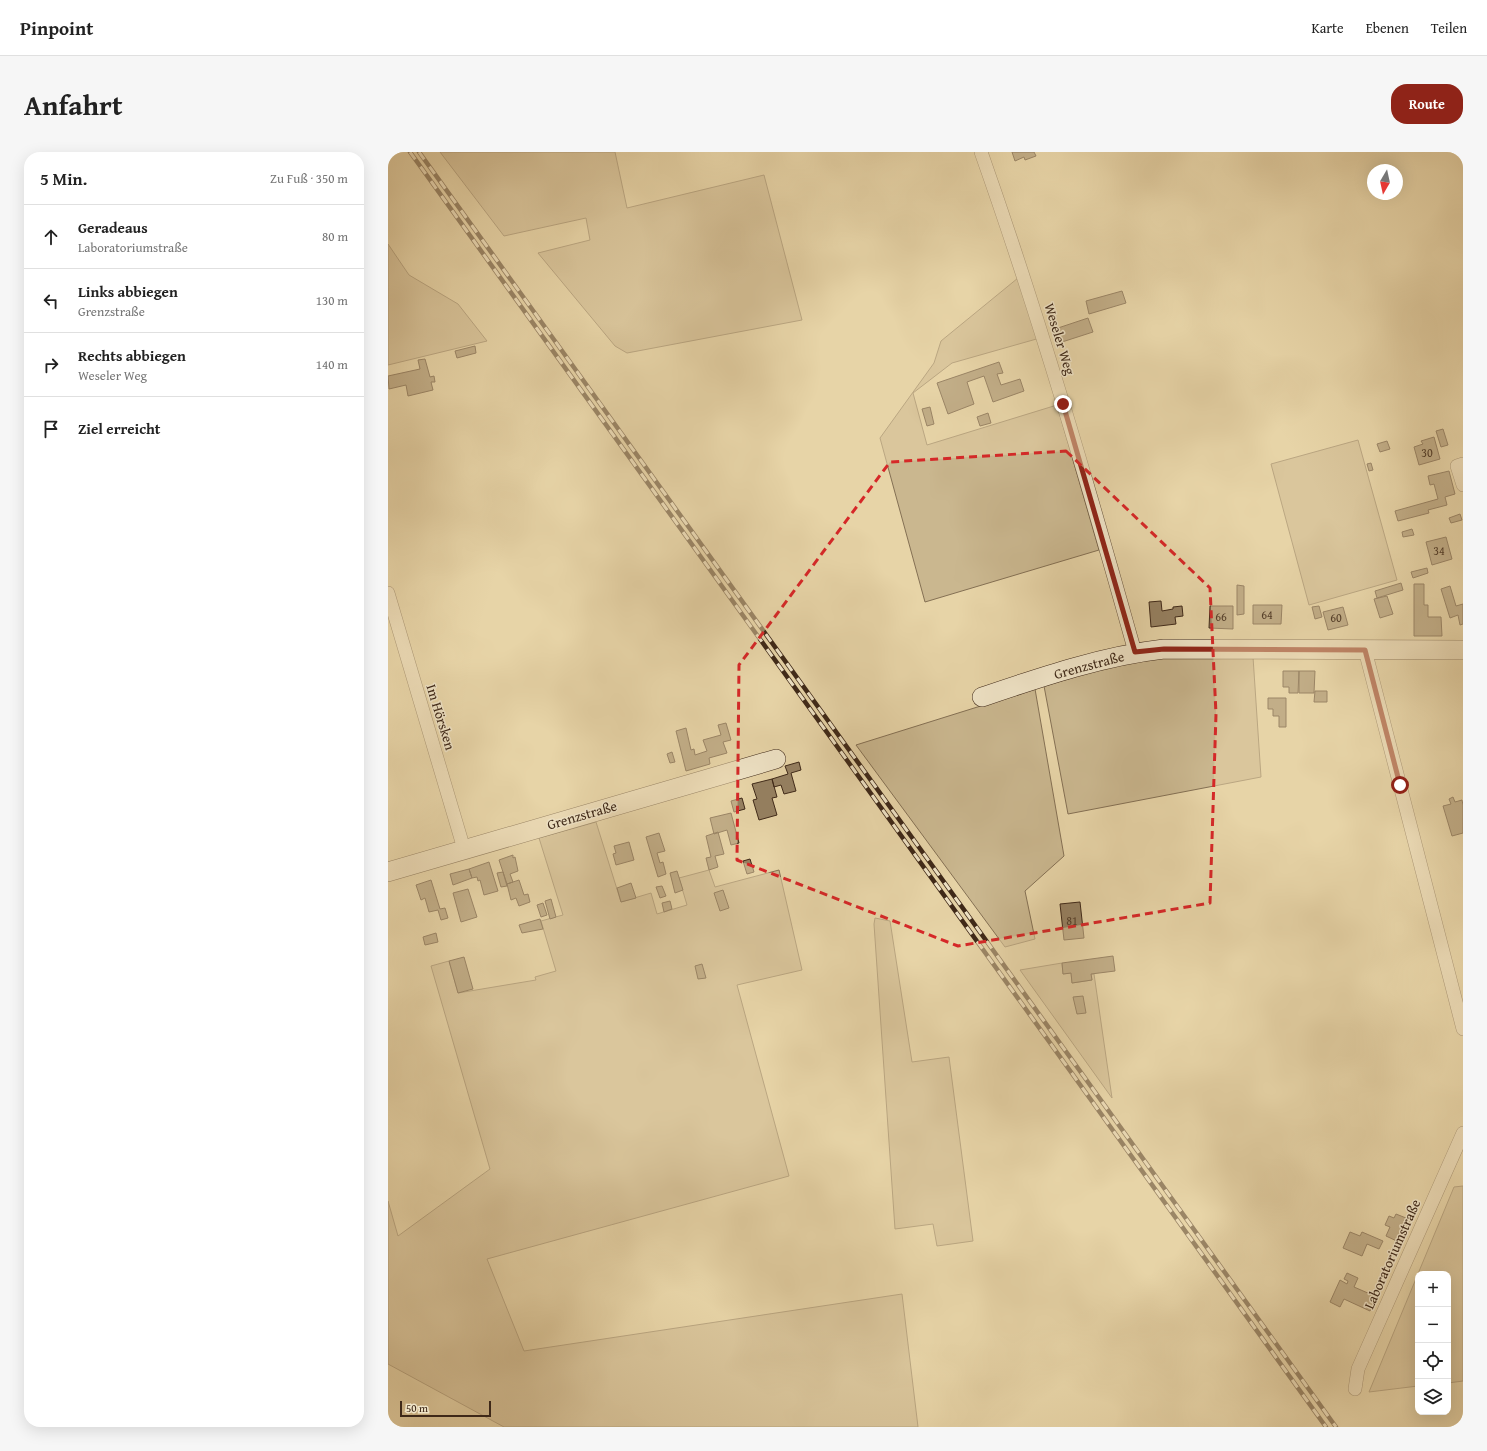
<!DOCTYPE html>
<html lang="de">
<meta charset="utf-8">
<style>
:root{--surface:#fff;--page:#f6f6f6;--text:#222;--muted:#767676;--line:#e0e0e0;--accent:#8f2418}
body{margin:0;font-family:"Gentium Book Plus",serif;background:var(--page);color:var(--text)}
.controls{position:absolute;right:12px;bottom:12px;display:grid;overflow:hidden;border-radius:8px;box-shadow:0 4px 16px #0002}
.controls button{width:36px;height:36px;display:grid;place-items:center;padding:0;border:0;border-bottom:1px solid var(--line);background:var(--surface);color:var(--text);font:20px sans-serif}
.compass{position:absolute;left:979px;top:12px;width:36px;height:36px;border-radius:50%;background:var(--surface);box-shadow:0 4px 16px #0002;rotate:189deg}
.scale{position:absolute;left:12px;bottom:10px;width:91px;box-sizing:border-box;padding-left:4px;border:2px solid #3e2818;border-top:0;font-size:11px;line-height:14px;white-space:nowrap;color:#3e2818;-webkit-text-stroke:3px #efe3c6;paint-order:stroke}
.stop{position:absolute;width:12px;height:12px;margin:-9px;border:3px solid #8f2418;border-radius:50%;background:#fff}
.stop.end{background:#8f2418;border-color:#fff;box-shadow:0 1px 4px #0008}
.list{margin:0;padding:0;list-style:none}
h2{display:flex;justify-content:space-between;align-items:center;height:52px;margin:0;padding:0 16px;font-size:17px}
h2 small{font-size:13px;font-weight:400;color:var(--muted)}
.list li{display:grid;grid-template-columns:26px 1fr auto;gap:12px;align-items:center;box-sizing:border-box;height:64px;padding:0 16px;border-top:1px solid var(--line)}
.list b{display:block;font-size:15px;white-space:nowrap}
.list p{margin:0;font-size:13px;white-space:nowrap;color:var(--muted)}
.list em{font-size:13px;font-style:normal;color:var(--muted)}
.icon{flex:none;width:22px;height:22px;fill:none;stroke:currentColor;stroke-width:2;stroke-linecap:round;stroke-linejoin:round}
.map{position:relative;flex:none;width:1075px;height:1275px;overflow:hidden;border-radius:16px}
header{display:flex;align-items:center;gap:24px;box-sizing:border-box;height:56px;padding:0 20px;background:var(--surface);border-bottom:1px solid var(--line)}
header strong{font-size:19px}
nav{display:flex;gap:22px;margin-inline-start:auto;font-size:14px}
.intro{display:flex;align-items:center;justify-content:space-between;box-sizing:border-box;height:96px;padding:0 24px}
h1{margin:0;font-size:28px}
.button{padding:10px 18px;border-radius:16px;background:var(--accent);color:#fff;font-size:14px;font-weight:700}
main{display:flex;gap:24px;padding:0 24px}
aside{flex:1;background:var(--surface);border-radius:16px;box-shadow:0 4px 16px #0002}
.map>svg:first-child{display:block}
.green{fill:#cab78f;stroke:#847054}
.building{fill:#968162;stroke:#3e2818}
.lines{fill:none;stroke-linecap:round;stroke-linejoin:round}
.street-casing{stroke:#68533c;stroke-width:14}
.secondary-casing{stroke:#3e2818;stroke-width:20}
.street{stroke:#efe3c6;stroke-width:13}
.secondary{stroke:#efe3c6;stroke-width:19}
.rail-casing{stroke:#3e2818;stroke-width:4.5}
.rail{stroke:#efe3c6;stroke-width:3;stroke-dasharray:9;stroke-linecap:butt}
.route{stroke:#8f2418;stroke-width:5}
.marked{fill:none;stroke:#d62828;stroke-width:3;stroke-dasharray:8 5;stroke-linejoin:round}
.labels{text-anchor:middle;stroke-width:3;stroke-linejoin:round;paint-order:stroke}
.number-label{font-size:12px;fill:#543e2a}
.street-label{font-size:14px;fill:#3e2818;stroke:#efe3c6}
</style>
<header>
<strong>Pinpoint</strong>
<nav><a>Karte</a><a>Ebenen</a><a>Teilen</a></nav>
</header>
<div class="intro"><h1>Anfahrt</h1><a class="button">Route</a></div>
<main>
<aside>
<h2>5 Min.<small>Zu Fuß · 350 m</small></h2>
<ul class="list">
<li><svg class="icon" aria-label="ahead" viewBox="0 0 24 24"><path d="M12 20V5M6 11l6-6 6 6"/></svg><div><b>Geradeaus</b><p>Laboratoriumstraße</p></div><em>80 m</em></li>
<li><svg class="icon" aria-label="left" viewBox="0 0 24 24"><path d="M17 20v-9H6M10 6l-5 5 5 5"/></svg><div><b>Links abbiegen</b><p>Grenzstraße</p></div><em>130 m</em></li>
<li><svg class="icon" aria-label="right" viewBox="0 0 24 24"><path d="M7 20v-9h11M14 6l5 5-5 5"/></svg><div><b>Rechts abbiegen</b><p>Weseler Weg</p></div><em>140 m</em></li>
<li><svg class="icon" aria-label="arrive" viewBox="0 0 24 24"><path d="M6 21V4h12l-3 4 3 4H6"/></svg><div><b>Ziel erreicht</b></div></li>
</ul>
</aside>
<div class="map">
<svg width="1075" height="1275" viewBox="0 0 1075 1275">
<rect width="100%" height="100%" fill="#e7d4a7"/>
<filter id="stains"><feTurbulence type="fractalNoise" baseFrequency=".005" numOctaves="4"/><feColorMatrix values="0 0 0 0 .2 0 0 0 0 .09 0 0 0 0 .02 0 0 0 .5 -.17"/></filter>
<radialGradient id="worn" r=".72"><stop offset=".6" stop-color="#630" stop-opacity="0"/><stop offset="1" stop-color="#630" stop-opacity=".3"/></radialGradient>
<path class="green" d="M52 0H227L239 56 376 23 414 168 239 201 227 194 150 101 202 88 198 66 116 84Z
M0 92 21 123 70 152 99 189 0 213Z
M630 126 652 186 564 211 525 241 539 293 669 253 711 398 537 450 492 286 546 211 553 189Z
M970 288 1009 428 921 453 883 312Z
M754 505H865L873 625 680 662 656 534Z
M647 537 676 704 637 739 647 787 617 795 468 593Z
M208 670 233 750 263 741 269 762 299 753 291 726 321 718 327 735 391 718 414 818 349 833 401 1024 99 1107 136 1199 514 1142 530 1275H116L0 1212V1049L10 1084 102 1017 43 814 61 809 70 841 148 828 147 825 168 819 153 769 175 763 151 686Z
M487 766 502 769 524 910 561 905 585 1089 549 1094 545 1072 507 1077 486 772Z
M674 811 675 822 683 821 684 831 704 828 703 822H706L724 946 632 818Z
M1075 1034V1229L1060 1231V1122H1030V1234L981 1240 1066 1035Z"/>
<path class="building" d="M624 0H646L648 4 637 8 636 5 627 9Z
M734 139 738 151 701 162 698 149Z
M700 166 705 180 674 190 670 176Z
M87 194 88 201 69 206 67 199Z
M37 207 42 225 46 224 47 230H43L45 238 20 244 18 233 1 237 0 224 32 217 30 208Z
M611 210 615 221 609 222 613 233 632 227 636 239 605 250 596 224 579 230 586 252 560 262 549 231Z
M542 255 546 272 539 274 534 257Z
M600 261 603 271 592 274 589 265Z
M1055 277 1060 293 1053 295 1048 279Z
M1046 285 1052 307 1031 313 1026 295 1035 292 1033 289Z
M999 289 1002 297 992 300 989 292Z
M983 311 985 318 981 319 979 312Z
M1061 319 1067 342 1057 345 1059 353 1040 358 1041 361 1010 369 1007 359 1050 347 1046 332 1042 333 1040 324Z
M1072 362 1074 368 1063 371 1061 366Z
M1024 377 1026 383 1015 385 1014 380Z
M1058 385 1064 407 1044 413 1038 390Z
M1039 416 1040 421 1025 426 1023 420Z
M1013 431 1015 438 989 446 987 439Z
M1026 432H1036V453H1040V465H1053L1054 484H1026Z
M849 433 856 434V462L849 463Z
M1062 434 1068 454 1075 452V472L1072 473 1070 463 1062 466 1053 437Z
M999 444 1005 462 992 466 986 447Z
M773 449 774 459 785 457V455L794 454 795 464 787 465 788 472 763 475 761 450Z
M865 453H894L893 472H865Z
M822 454H845V477L821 476Z
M931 454 934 465 927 467 924 455Z
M955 455 960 473 940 478 935 460Z
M895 519H911L910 541H901V535H895Z
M911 519H927L926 541H911Z
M927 539H939V550H926Z
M880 546H898V575H891V564H885V557H880Z
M338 571 343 588 335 590 339 601 321 606 322 612 298 619 288 579 298 576 303 598 306 597 307 603 319 599 315 588 333 583 330 573Z
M284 600 287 610 282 611 279 602Z
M411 610 413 618 403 621 408 639 396 642 393 633 386 635 384 627 400 622 397 614Z
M384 627 389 645 384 646 389 663 371 668 365 648 369 647 364 632Z
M1065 645 1067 650 1074 648 1075 653V681L1064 684 1055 654 1063 652 1061 647Z
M354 646 357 657 346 660 343 649Z
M343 661 351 691 343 693 339 678 326 682 322 666Z
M330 680 336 702 327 704 330 715 321 718 318 706 323 705 318 684Z
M271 681 277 699 269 701 272 711 275 710 278 722 270 725 258 685Z
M241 690 246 708 228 713 225 702 228 701 226 694Z
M125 703V706L127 705 130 719 122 722 125 730 119 732 111 708Z
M362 707 366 720 359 722 355 709Z
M101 710 110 739 96 743 92 728 90 729 89 725 84 726 81 717Z
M81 717 84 726 65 733 62 722Z
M289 719 295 738 287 741 282 721Z
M115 720 119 734 113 735 109 721Z
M43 728 52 757 57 756 60 766 53 768 50 758 41 760 37 746 33 748 28 733Z
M131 728 136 743 140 742 142 750 131 754 128 746 123 748 119 732Z
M243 731 248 746 233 750 229 736Z
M274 734 278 744 272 746 268 735Z
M80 737 89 765 73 770 65 741Z
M335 738 341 756 332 759 326 741Z
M163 747 168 765 162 767 157 749Z
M282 749 284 757 276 760 274 751Z
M692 750 696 786 676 788 672 752Z
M155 751 159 763 153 765 149 753Z
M152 767 155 777 134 781 131 773Z
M48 781 50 790 37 793 35 785Z
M725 804 727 819 703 822 704 828 684 831 683 821 675 822 674 811Z
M76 805 85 837 70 841 61 809Z
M314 812 318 826 310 827 307 814Z
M695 844 698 861 689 862 685 845Z
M1008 1062 1023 1068 1013 1091 998 1084 1002 1075 997 1073 1001 1064 1006 1066Z
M962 1080 972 1084 974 1080 995 1089 991 1097 979 1092 974 1104 955 1096Z
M959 1121 970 1126 966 1135 989 1145 982 1159 956 1147 952 1155 942 1150 952 1128 959 1132 960 1129 956 1127Z"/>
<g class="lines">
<defs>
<path id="street" d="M593 0C651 164 700 332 747 500
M1075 312 1069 314 1075 333
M0 441 76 697
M977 498 1075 877
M967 1237 970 1217 1075 981"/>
<path id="secondary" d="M594 545C653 525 714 504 776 497L1075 498
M0 720 388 607"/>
</defs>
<use href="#street" class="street-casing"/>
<use href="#secondary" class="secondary-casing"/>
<use href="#street" class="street"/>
<use href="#secondary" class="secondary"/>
<defs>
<path id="rail" d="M22 0 938 1275
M31 0 948 1275"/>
</defs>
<use href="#rail" class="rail-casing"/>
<use href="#rail" class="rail"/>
</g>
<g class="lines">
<path class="route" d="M675 252 747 500 776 497 977 498 1012 633"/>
</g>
<path d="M0 0H1075V1275H0ZM678 299 822 436 828 562 822 751 570 794 349 708 351 513 502 310Z" fill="#e7d4a7" fill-opacity=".55" fill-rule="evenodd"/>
<path class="marked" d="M678 299 822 436 828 562 822 751 570 794 349 708 351 513 502 310Z"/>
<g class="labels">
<g class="number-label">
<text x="1039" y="305">30</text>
<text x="1051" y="403">34</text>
<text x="879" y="467">64</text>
<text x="833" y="469">66</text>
<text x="948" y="470">60</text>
<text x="684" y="773">81</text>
</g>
<g class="street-label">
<text transform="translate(672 187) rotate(73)" y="5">Weseler Weg</text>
<text transform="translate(701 513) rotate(-15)" y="5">Grenzstraße</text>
<text transform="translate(53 565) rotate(73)" y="5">Im Hörsken</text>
<text transform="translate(194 663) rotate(-16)" y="5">Grenzstraße</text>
<text transform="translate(1004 1102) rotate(-66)" y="5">Laboratoriumstraße</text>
</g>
</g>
<rect width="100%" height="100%" filter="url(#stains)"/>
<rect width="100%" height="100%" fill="url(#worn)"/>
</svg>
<div class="controls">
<button>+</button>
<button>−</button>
<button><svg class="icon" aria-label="locate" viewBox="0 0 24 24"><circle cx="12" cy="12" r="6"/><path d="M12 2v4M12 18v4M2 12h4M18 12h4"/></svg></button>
<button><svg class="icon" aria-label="layers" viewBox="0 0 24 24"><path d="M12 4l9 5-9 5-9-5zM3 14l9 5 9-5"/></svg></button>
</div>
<svg class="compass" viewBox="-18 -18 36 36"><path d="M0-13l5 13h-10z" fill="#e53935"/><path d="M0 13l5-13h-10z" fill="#767676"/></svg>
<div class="scale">50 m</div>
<div class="stop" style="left:1012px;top:633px"></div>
<div class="stop end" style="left:675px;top:252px"></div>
</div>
</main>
